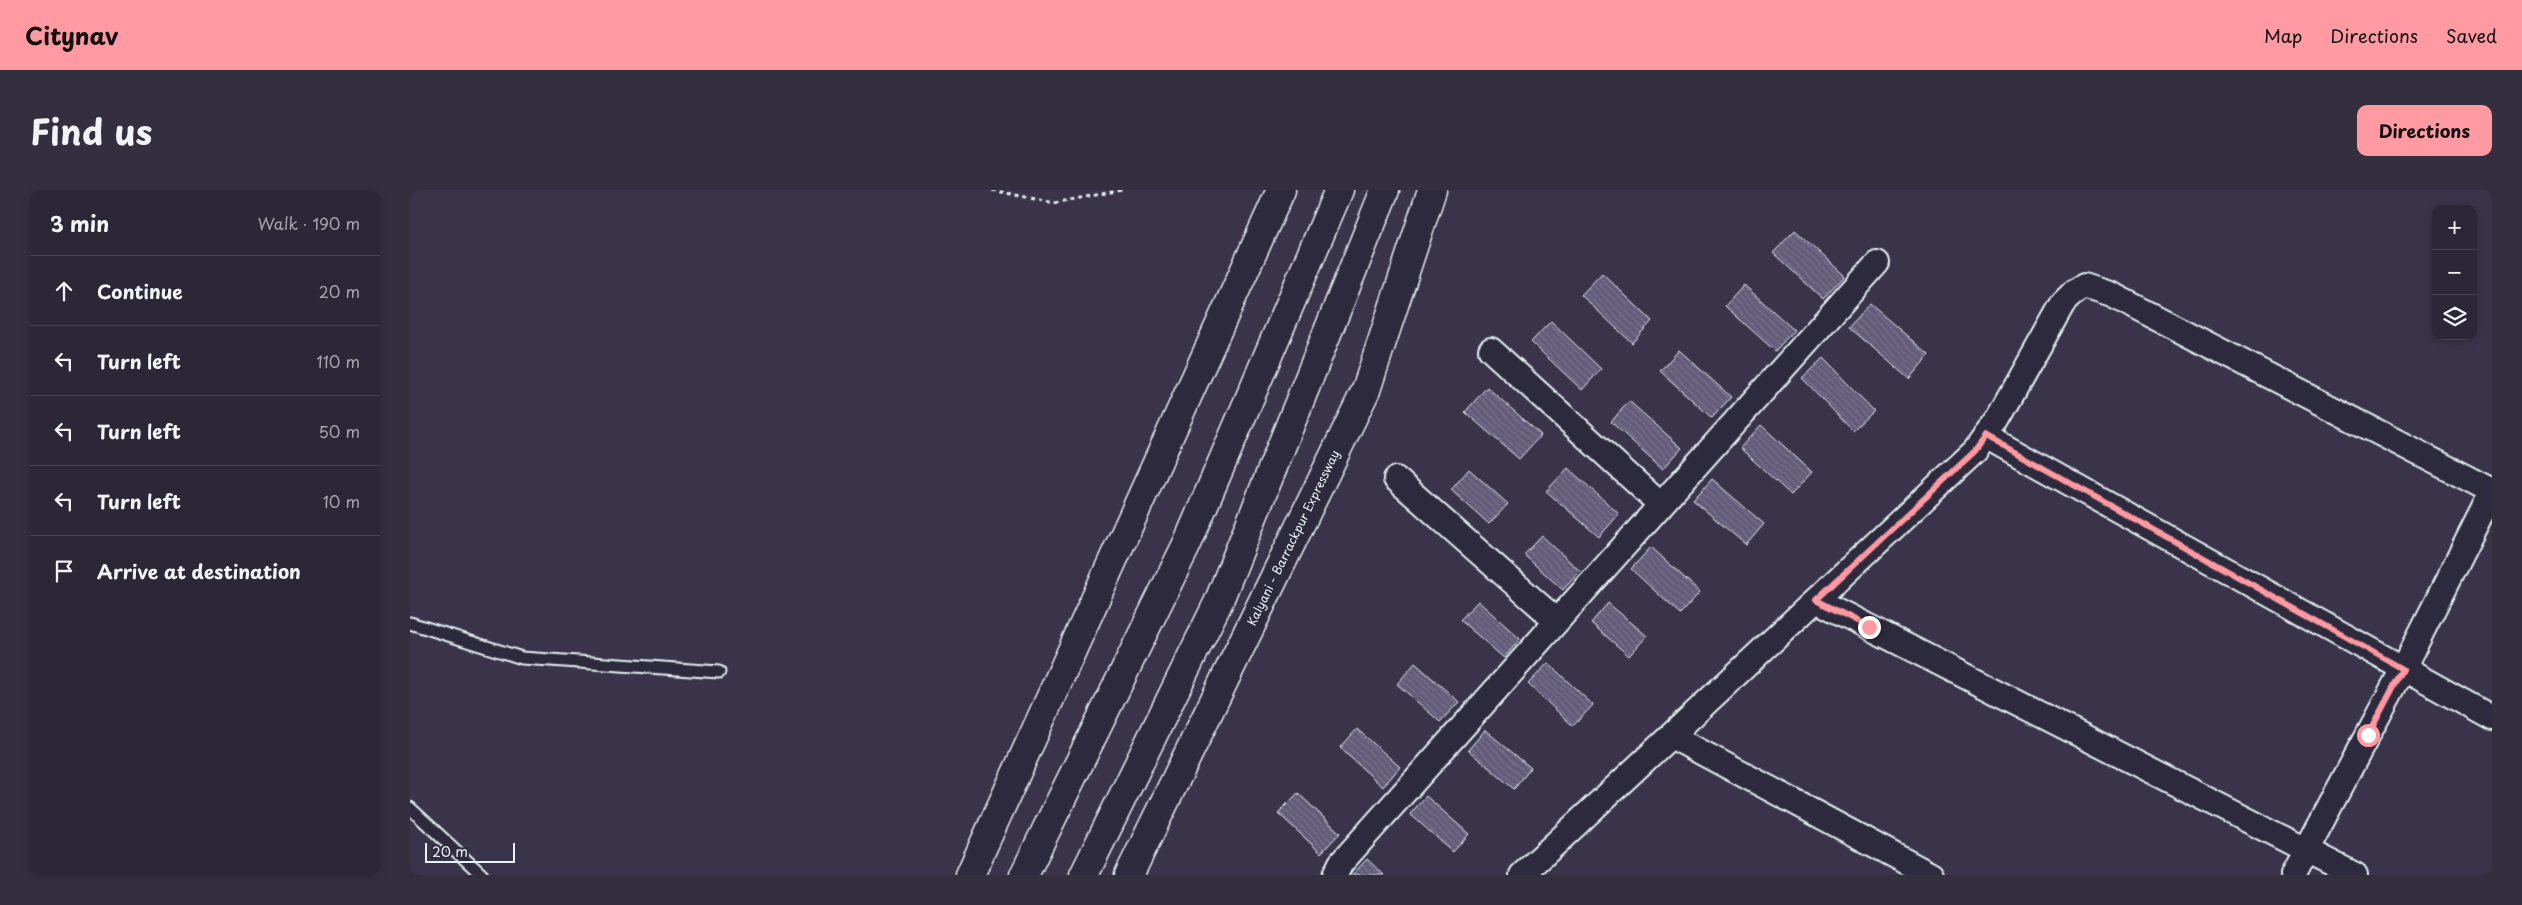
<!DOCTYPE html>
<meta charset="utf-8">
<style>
:root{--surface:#2b2737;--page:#332f3f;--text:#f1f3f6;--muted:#a6a5ad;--line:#474452;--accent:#ff9aa2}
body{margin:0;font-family:"Playpen Sans",sans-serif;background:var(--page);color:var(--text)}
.controls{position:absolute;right:15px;top:15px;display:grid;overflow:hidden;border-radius:10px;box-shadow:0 2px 8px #0003}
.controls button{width:45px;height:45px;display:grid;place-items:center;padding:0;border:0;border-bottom:1px solid var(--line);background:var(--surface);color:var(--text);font:25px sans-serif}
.scale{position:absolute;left:15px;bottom:12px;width:90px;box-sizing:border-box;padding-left:5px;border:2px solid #e8f1f8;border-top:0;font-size:14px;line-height:18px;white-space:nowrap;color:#e8f1f8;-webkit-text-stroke:4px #2f2a3d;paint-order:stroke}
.stop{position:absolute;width:15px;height:15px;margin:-11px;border:4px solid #ff9aa2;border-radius:50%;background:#fff}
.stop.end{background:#ff9aa2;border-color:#fff;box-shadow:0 1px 5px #0008}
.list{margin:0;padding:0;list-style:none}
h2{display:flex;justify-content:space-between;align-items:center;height:65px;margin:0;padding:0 20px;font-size:21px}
h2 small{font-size:16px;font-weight:400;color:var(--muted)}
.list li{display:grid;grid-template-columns:32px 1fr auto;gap:15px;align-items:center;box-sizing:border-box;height:70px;padding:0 20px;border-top:1px solid var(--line)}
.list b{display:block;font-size:19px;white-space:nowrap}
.list em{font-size:16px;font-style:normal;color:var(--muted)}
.icon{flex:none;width:28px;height:28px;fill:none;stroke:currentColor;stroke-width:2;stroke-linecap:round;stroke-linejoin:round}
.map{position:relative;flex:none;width:2082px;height:685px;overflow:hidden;border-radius:10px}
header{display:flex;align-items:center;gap:30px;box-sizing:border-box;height:70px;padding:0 25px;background:var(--accent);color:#111}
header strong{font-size:24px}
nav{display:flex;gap:28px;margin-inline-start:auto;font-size:18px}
.intro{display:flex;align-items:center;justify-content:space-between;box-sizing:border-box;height:120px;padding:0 30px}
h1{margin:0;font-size:35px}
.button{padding:12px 22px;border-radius:10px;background:var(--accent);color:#111;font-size:18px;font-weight:700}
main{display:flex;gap:30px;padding:0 30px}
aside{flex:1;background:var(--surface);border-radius:10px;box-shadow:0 2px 8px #0003}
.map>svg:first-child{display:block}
.building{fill:url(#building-back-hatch);stroke:#e8f1f8}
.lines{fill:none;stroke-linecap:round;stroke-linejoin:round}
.lane-casing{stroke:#e8f1f8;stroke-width:15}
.street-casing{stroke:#e8f1f8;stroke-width:28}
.highway-casing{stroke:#e8f1f8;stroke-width:31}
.path{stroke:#e8f1f8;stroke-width:3;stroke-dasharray:4 4;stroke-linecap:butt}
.lane{stroke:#2f2a3d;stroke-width:11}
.street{stroke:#2f2a3d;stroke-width:24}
.highway{stroke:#2f2a3d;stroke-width:28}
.route{stroke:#ff9aa2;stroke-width:6}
.labels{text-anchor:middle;stroke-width:4;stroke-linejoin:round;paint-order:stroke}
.street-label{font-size:12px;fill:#e8f1f8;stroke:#2f2a3d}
</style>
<header>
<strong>Citynav</strong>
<nav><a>Map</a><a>Directions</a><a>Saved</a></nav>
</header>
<div class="intro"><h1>Find us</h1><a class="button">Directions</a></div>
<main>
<aside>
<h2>3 min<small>Walk · 190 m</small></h2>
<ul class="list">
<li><svg class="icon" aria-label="ahead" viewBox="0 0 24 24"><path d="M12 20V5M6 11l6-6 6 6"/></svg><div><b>Continue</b></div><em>20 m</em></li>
<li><svg class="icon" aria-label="left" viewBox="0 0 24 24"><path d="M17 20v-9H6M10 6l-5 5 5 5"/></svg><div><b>Turn left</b></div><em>110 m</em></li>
<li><svg class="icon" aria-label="left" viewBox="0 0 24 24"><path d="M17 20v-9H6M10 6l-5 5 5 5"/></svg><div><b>Turn left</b></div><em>50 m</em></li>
<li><svg class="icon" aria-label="left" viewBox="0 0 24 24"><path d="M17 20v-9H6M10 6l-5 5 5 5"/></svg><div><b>Turn left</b></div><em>10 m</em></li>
<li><svg class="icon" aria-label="arrive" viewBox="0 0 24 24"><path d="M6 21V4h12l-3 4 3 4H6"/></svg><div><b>Arrive at destination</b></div></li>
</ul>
</aside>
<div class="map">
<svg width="2082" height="685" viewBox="0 0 2082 685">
<defs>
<pattern id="building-back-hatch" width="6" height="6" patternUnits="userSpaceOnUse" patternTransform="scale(1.25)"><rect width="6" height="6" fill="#625c79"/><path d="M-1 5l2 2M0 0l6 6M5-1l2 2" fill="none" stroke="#78748d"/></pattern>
</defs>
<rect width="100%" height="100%" fill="#393449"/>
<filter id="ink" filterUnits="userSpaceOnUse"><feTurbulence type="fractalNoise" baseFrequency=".02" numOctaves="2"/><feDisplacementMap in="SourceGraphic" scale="10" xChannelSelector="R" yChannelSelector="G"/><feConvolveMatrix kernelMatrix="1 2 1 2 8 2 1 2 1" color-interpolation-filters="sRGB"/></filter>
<g filter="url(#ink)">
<path class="building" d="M1385 40 1435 86 1413 109 1363 63Z
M1192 83 1242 131 1222 153 1171 105Z
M1334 95 1384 140 1365 161 1315 116Z
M1460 114 1519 165 1499 189 1439 137Z
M1141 131 1191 179 1172 200 1121 152Z
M1269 160 1321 207 1302 228 1250 181Z
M1413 168 1464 221 1443 241 1392 188Z
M1077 197 1131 245 1109 269 1055 222Z
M1219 211 1272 258 1253 279 1201 232Z
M1351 235 1402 282 1381 305 1330 258Z
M1158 278 1209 324 1189 347 1136 301Z
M1059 279 1098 314 1079 334 1041 300Z
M1302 289 1354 334 1336 355 1283 310Z
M1132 346 1170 381 1153 400 1114 365Z
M1241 357 1290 402 1270 424 1221 379Z
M1068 411 1110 449 1094 468 1050 430Z
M1198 413 1237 446 1219 466 1181 433Z
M1005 473 1049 512 1030 532 987 494Z
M1138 473 1183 515 1163 536 1118 494Z
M947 539 990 577 973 597 930 558Z
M1075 540 1121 578 1104 599 1058 560Z
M888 603 930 643 911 663 868 623Z
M1016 606 1059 644 1043 662 1000 624Z
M957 669 974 685H942Z"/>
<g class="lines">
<defs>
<path id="lane" d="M0 433 112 468 309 482
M0 618 72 685"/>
<path id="street" d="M1081 160 1251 315
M1577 247 2082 528
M986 289 1147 431
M1406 410 1945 685
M1261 546 1521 685
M925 685 931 673 1467 73
M1112 685 1565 261 1588 229 1653 113 1664 102 1674 96 1702 105 2082 301
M1883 685 1993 479 2082 302"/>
<g id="highway">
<path d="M560 685 871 0"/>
<path d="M614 685 777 354 929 0"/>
<path d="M674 685 808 413 975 0"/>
<path id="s1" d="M719 685 956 200 1022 0"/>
</g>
</defs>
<use href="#lane" class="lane-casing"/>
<use href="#street" class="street-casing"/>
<use href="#highway" class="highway-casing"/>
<path class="path" d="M582 0 644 13 712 0"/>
<use href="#lane" class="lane"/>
<use href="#street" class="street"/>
<use href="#highway" class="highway"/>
</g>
</g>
<g class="lines" filter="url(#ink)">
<path class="route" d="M1459 437 1406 410 1565 261 1576 246 1993 479 1958 545"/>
</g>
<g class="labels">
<g class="street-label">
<text dy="4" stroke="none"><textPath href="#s1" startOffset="375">Kalyani - Barrackpur Expressway</textPath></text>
</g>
</g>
</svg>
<div class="controls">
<button>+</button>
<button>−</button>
<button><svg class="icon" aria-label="layers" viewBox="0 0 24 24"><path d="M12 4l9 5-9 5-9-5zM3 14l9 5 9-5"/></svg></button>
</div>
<div class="scale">20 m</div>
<div class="stop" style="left:1958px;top:545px"></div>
<div class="stop end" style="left:1459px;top:437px"></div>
</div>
</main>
